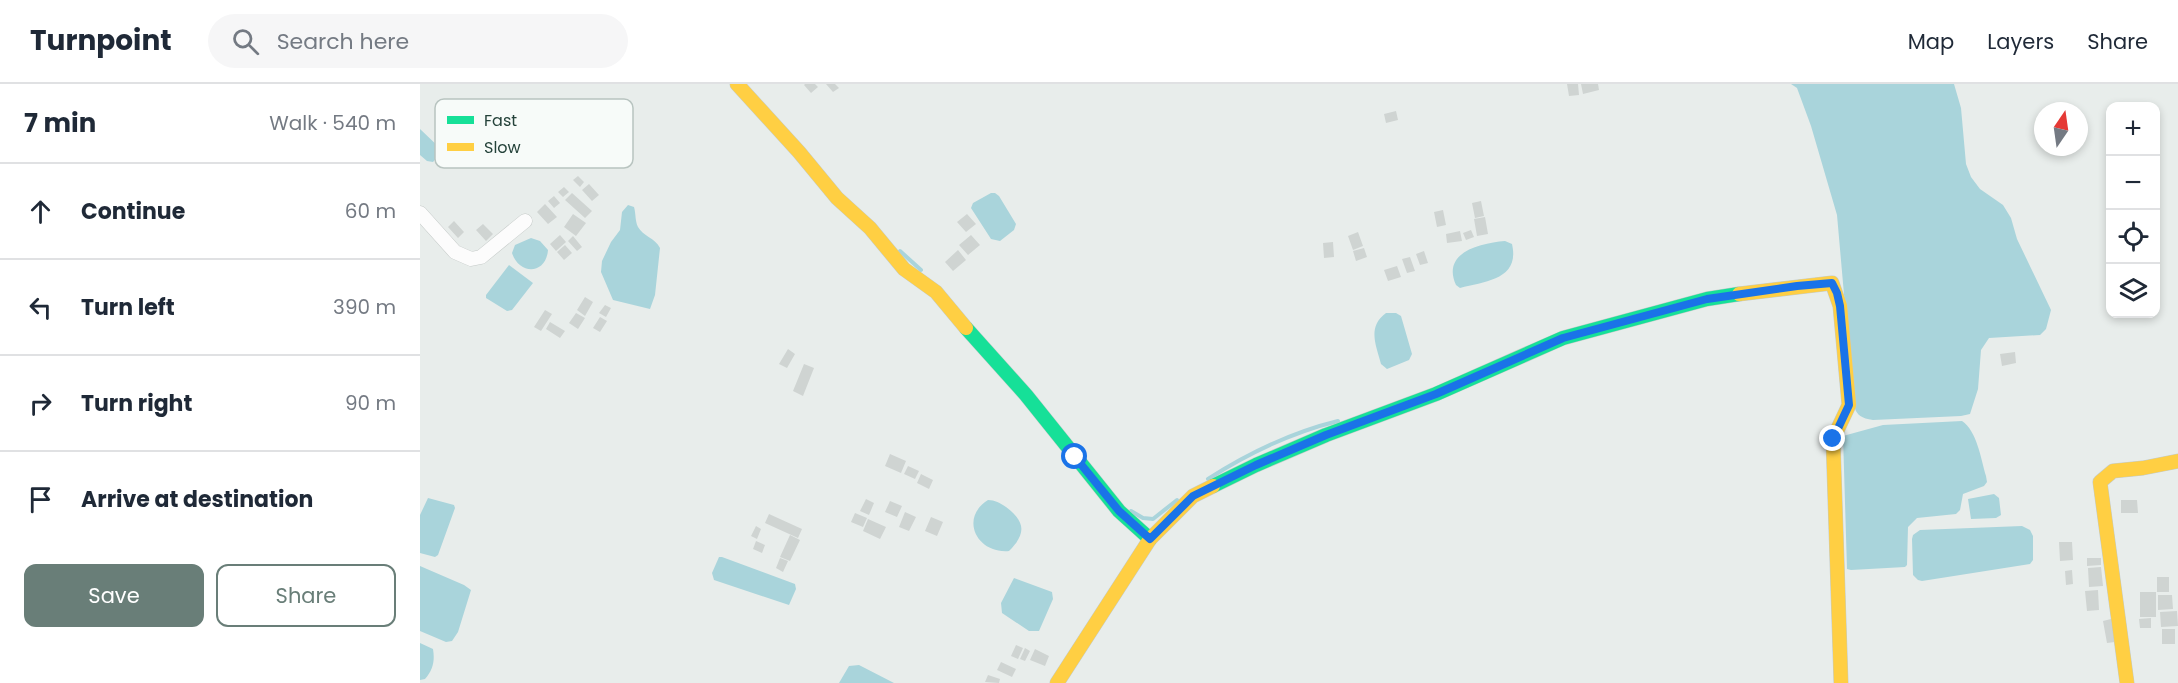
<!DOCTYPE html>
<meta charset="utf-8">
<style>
:root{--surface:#fff;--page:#f6f6f7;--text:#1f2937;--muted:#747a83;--line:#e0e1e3;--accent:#697e78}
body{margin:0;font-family:Poppins,sans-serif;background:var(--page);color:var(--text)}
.controls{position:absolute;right:18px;top:18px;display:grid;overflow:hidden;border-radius:12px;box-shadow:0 3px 9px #0003}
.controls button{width:54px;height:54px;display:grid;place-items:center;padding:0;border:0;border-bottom:2px solid var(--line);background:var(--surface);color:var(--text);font:30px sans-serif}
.compass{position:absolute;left:1614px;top:18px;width:54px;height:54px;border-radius:50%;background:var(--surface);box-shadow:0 3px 9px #0003;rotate:13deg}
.stop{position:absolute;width:18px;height:18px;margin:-14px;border:4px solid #1a73e8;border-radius:50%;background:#fff}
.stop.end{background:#1a73e8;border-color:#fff;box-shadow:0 2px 6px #0008}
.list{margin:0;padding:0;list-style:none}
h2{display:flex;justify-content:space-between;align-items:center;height:78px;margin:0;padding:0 24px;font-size:26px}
h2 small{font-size:20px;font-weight:400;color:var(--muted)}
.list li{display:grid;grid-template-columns:39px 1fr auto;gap:18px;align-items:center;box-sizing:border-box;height:96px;padding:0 24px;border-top:2px solid var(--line)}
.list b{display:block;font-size:22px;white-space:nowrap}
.list em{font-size:20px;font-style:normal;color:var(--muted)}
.actions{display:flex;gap:12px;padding:18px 24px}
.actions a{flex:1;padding:14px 0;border:2px solid var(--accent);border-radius:12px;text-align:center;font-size:21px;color:var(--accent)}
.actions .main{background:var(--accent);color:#fff}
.icon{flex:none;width:33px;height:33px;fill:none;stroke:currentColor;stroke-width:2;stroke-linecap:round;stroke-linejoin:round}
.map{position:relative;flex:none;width:1758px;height:599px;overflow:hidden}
header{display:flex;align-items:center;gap:36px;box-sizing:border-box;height:84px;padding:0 30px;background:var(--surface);border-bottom:2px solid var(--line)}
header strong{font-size:28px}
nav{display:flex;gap:33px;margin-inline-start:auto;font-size:21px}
.search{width:420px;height:54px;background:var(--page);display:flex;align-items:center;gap:15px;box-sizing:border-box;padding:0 21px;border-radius:33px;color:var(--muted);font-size:22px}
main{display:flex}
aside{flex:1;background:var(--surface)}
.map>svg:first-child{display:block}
.water{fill:#a9d4db}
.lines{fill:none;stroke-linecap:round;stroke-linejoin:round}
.stream{stroke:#a9d4db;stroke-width:4}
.building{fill:#cfd4d2}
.street-casing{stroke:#c5cac8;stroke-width:15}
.fast-casing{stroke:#c3cbc8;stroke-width:15}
.slow-casing{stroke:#c3cbc8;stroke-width:15}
.street{stroke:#fcfcfc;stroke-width:14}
.fast{stroke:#16e098;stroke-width:14}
.slow{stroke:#ffcf43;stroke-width:14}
.route{stroke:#1a73e8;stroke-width:8}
.key{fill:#f7fbf9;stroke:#b8c4c0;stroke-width:1.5}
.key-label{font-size:16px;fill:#24423a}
</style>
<header>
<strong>Turnpoint</strong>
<div class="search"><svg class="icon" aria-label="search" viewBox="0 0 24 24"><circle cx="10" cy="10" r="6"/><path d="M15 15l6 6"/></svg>Search here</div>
<nav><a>Map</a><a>Layers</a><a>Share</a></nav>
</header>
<main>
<aside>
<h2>7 min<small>Walk · 540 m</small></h2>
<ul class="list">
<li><svg class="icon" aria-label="ahead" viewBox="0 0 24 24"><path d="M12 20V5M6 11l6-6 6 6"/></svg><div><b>Continue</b></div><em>60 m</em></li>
<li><svg class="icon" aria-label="left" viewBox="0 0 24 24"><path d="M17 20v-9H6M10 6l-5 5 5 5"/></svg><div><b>Turn left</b></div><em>390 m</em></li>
<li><svg class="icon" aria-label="right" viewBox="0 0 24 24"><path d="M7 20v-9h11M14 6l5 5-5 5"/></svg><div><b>Turn right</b></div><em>90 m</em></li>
<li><svg class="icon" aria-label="arrive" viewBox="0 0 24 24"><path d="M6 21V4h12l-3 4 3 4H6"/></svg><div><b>Arrive at destination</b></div></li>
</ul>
<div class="actions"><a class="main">Save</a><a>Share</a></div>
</aside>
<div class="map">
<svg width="1758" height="599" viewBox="0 0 1758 599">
<rect width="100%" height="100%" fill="#e8edeb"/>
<path class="water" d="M1371 0H1534L1541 24 1546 80 1551 93 1560 105 1583 121 1591 134 1597 155 1631 226 1626 245 1620 251 1569 254 1561 266 1558 305 1550 330 1541 332 1453 336C1430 333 1435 320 1432 301L1417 131 1391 42 1377 4Z
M0 45 22 66 21 69 13 78 7 77 0 71Z
M571 109H575L579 112 596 140 594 146 580 157 571 155 551 124 553 119Z
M208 121 214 123C216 130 215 137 218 143 223 152 235 154 240 164L235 211 230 225 193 216 181 188 182 177 191 158 200 146 202 128Z
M111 154 120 157 128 166C126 191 99 191 92 169L95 161Z
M1085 157 1092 160C1100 195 1067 197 1040 204L1036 201C1021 168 1061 159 1085 157Z
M89 181 113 199 92 226 87 227 66 214V211Z
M966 229H976L981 232 992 270 989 276 967 285 961 280C956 261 947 243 966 229Z
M1542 337C1557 347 1561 375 1566 392L1567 398 1564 402 1543 410 1540 426 1536 430 1497 434 1488 443 1487 481 1485 483 1431 486 1427 485 1423 352 1463 341Z
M1574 410 1579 414 1581 431 1576 434 1551 435 1548 415Z
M8 414 34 421 35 424 18 471 15 473 0 469V431Z
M568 416C575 416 580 419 586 423 606 438 606 450 589 467 557 470 539 434 568 416Z
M1602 442 1610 446 1613 452V476L1610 480 1502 497 1498 496 1493 491 1492 455 1493 451 1500 446Z
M299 473H302L375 500 376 505 369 521 294 496 292 489Z
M0 482 44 501 51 506 38 548 32 557 26 558 0 547Z
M594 494 632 508 633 515 619 547H609L582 529 581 519Z
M0 559 13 565C15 577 13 586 5 595L0 596Z
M439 581 474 599H419L429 582Z"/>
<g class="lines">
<path class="stream" d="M480 167 501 186
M788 395C827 370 873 348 918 337
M711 427 723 434 733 435 757 416"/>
</g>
<path class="building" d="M385 0H395L398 3 391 9 384 1Z
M406 0H415L419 4 413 8Z
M1147 0H1158L1159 11 1149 12Z
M1161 0H1178L1179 6 1163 10Z
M976 27 978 36 966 39 964 30Z
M158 92 164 98 160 103 153 96Z
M169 100 179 111 172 117 162 106Z
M144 103 149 108 143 113 138 108Z
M152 109 172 127 165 134 145 116Z
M134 112 140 119 134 124 128 117Z
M1061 117 1064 132 1055 134 1052 119Z
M125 120 137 133 128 140 117 128Z
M1023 126 1026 141 1017 143 1014 128Z
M153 130 166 139 156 152 144 143Z
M547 130 556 140 546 148 537 138Z
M1065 133 1068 150 1057 152 1054 135Z
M34 137 44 148 38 154 28 143Z
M63 140 73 150 66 157 56 146Z
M1051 146 1054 153 1046 156 1043 149Z
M1040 147 1042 157 1027 159 1026 150Z
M938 148 943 162 933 166 928 152Z
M140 151 146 158 136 167 130 160Z
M551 151 560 161 548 171 539 161Z
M153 152 162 163 157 167 148 157Z
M913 158 914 173 904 174 903 159Z
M145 161 152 169 144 176 137 168Z
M944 164 947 173 936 177 933 167Z
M538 166 546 176 533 187 525 178Z
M1004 167 1008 179 1000 181 996 170Z
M990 173 995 187 987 189 982 175Z
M977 182 981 193 968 197 964 186Z
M165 213 173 218 165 232 157 226Z
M185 221 191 224 186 233 179 229Z
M125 226 132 230 121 247 114 243Z
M156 229 165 234 158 245 149 239Z
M180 233 187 237 180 248 173 244Z
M130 238 145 247 140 254 126 245Z
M368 265 375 270 367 284 359 280Z
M1595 268 1596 279 1582 282 1580 270Z
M384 280 394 284 383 312 373 307Z
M470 370 486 377 481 389 465 382Z
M488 382 499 387 495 395 484 390Z
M501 390 513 396 509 405 497 399Z
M446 415 454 419 449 431 440 427Z
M1701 416H1717L1718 429H1701Z
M470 417 482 422 477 433 465 428Z
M485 428 496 433 489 447 479 443Z
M435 429 447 434 443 443 431 438Z
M349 430 382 445 378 454 345 439Z
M511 433 523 438 517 452 505 447Z
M448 435 466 443 460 455 443 447Z
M336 442 341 445 337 455 331 452Z
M370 451 380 456 370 477 360 473Z
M336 457 345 461 342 469 333 465Z
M1639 458H1652L1653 476 1640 477Z
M360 474 368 477 363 488 356 484Z
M1667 474H1681V481L1667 482Z
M1681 483 1683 502 1669 503 1668 484Z
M1652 486 1653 500 1646 501 1645 487Z
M1737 493H1749V508H1737Z
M1678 506 1679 526 1667 527 1665 507Z
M1720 508H1736V533H1720Z
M1738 511H1752L1753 525 1738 526Z
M1757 527 1758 542 1741 543 1740 528Z
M1731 534V544H1720L1719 535Z
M1691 535 1695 558 1687 559 1683 537Z
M1742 545H1755V560H1742Z
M596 561 603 564 598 575 591 572Z
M605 564 610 567 605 577 600 575Z
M615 565 629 572 625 582 610 576Z
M581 578 596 585 592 593 577 586Z
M568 591 580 595 579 599 565 598Z"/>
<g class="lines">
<defs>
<path id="street" d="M0 129 35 168 51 175 61 173 105 137"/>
<path id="fast" d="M546 244 606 311 699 427 730 455
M793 402 836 381 906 351 1016 310 1143 254 1287 215 1319 210"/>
<path id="slow" d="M317 0 379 68 417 114 450 144 484 185 516 208 546 244
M1319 210 1412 199 1420 222 1429 321 1413 355 1421 599
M637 599 730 455 773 412 793 402
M1707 599 1680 398 1693 387 1723 384 1758 377"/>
</defs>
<use href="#street" class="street-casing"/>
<use href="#fast" class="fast-casing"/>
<use href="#slow" class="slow-casing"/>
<use href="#street" class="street"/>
<use href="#fast" class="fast"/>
<use href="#slow" class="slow"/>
</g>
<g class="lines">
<path class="route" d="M655 373 699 427 730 455 773 412 836 381 906 351 1016 310 1143 254 1287 215 1377 202 1412 199 1417 209 1420 222 1429 321 1413 355"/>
</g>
<rect x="15" y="15" width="198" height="69" rx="9" class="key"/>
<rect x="27" y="32" width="27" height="8" fill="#16e098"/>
<rect x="27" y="59" width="27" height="8" fill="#ffcf43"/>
<g class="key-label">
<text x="64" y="42">Fast</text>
<text x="64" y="69">Slow</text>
</g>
</svg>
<div class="controls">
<button>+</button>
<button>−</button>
<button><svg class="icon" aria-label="locate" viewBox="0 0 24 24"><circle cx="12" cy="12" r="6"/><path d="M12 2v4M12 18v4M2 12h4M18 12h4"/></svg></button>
<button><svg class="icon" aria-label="layers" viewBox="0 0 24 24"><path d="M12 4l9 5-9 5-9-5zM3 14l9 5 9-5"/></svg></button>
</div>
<svg class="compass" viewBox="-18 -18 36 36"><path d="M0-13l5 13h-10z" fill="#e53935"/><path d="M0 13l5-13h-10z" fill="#747a83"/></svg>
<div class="stop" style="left:655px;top:373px"></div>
<div class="stop end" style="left:1413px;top:355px"></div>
</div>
</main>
